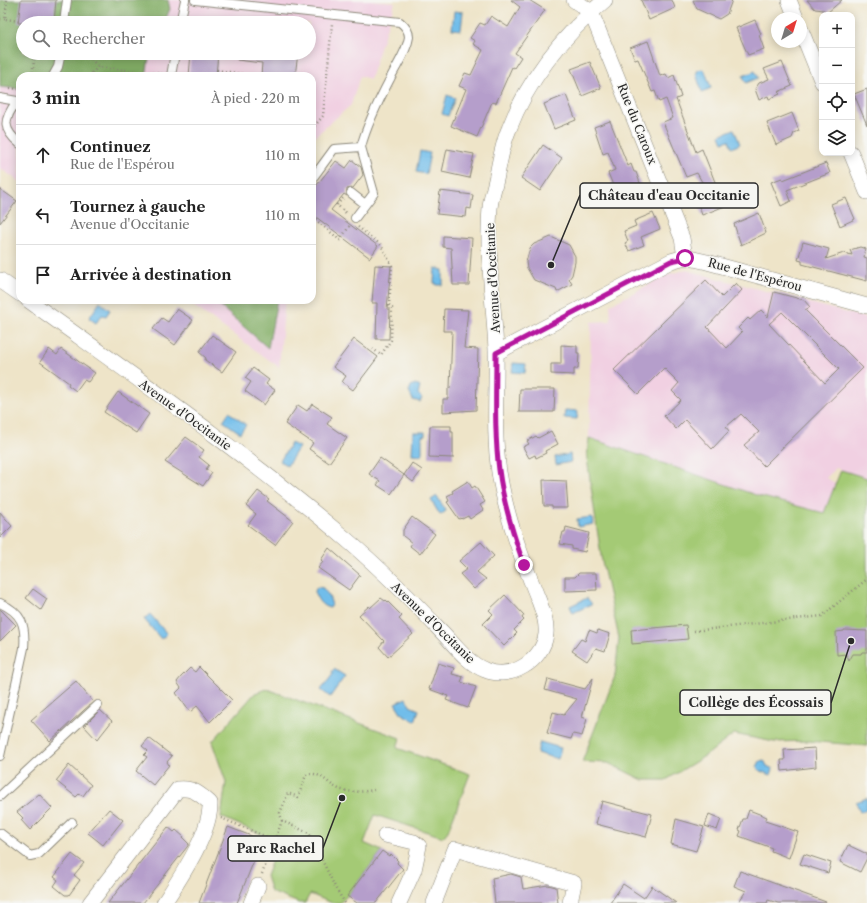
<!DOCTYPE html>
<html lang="fr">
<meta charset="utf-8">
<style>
:root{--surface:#fff;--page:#f6f6f6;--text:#222;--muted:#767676;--line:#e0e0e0}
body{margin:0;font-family:"Libre Caslon Text",serif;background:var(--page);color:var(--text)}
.controls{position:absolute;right:12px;top:12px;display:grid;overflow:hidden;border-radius:8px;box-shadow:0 2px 10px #0003}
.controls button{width:36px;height:36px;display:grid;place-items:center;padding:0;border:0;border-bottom:1px solid var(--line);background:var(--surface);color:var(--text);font:20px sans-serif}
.compass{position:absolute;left:771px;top:12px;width:36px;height:36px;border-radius:50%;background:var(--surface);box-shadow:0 2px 10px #0003;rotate:38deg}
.stop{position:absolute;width:12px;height:12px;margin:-9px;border:3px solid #b5179e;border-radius:50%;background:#fff}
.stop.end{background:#b5179e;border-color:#fff;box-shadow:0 1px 4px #0008}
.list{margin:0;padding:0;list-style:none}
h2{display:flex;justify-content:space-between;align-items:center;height:52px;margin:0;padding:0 16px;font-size:17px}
h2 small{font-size:13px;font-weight:400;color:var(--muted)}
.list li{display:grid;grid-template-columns:26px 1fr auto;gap:12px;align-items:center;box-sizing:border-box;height:60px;padding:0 16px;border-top:1px solid var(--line)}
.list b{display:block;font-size:15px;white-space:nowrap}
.list p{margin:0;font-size:13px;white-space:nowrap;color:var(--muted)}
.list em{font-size:13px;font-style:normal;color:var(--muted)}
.icon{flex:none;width:22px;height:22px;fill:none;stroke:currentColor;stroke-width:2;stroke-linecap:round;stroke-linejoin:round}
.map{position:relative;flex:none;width:867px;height:903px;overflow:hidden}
.search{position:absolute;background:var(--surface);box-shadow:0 2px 10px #0003;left:16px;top:16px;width:300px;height:44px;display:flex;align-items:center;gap:10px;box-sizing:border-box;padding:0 14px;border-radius:22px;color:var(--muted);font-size:15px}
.panel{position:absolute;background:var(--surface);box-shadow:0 2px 10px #0003;left:16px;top:72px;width:300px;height:232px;border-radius:12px}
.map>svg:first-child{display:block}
.built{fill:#f1d0e2;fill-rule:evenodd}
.green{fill:#a4ca74;stroke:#687a50}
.forest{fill:#83ae66;stroke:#576c48}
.water{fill:#71bdea;stroke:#4e748a}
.building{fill:#b59ecb;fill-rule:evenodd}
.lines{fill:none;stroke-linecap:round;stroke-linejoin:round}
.lane-casing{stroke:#8c887a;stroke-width:10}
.street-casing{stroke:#8c887a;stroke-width:16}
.path{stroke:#8c887a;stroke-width:2.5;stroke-dasharray:1 3;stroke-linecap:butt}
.lane{stroke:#fff;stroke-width:8}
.street{stroke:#fff;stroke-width:15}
.route{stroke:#b5179e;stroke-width:5}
.labels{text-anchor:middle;stroke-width:3;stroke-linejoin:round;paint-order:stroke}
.street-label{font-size:12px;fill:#2b2b2b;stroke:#f6f6f2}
.leader{fill:none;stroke:#2b2b2b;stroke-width:1.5}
.callout-dot{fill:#2b2b2b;stroke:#f6f6f2;stroke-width:1.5}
.callout{fill:#f6f6f2;stroke:#2b2b2b;stroke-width:1.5}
.callout-label{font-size:13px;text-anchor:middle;font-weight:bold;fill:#2b2b2b}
</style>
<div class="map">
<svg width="867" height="903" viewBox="0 0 867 903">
<rect width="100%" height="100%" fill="#f6f6f2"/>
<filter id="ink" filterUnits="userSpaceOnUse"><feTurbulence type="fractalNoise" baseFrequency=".025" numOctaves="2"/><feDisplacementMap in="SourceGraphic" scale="8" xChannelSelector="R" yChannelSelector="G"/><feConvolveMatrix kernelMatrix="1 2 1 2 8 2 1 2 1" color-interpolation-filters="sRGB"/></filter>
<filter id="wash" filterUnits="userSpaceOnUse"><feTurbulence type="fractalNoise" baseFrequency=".012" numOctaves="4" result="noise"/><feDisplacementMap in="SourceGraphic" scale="16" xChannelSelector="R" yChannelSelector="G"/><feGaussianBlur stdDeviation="0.9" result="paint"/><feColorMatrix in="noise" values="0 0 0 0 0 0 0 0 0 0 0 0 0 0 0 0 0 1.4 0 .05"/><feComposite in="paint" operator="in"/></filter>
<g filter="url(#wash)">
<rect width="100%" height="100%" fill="#eee4c8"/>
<path class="built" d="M0 0H369L395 2 370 79 360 76 351 105 312 139V76H20V182L0 168ZM23 23H309V53H23Z
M686 270 867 318V478L836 468 826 478 835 483 825 513 759 496 589 438 591 322 611 321 610 305 669 274Z
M185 300H285L279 368V367Z"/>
<path class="green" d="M589 438 759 496 824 513 841 470 867 478V746L808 741 774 742 734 734 708 754 666 780H643L608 763 582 762 615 676 619 638 602 562 595 515 587 458Z
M267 689 400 738 397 748 470 774 448 831 443 837 375 815 364 843 382 851 347 896 340 903H332L310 894 305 903H299L271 892 266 876 279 842 221 817 226 782 212 742 255 693Z"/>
<path class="forest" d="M0 0H168L170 9 164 23H23V53H150L146 76H20V89L0 87Z
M213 300H277L268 348Z"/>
<path class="water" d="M454 11 463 12 461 30 452 29Z
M702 69 705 71 711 88 702 92 696 74 698 70Z
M755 71 758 78 746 83 743 76Z
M447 95 455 98 448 116 442 114Z
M734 129 740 144 732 148 729 140 723 142 720 135Z
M420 151 430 153 426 174 416 172Z
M435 268 443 270V285H436V283H434Z
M100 302 110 310 106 316 102 315 96 323 89 318Z
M513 363 526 364 525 373 512 372Z
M415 384 420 387 418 394 422 398 420 402 413 400 409 392 411 386Z
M565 410 578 411 577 419 564 418Z
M229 412 246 425 240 433 223 421Z
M413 432H425V436H422V455L412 454Z
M291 443 299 447 287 466 280 461Z
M570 454 571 462 556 465 555 457Z
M437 496 446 511 440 515 431 500Z
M592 517 593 524 578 527 577 519Z
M317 587 323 588 329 596 332 605 330 608C322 607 316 599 315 591Z
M587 598 592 604 573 613 570 606Z
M150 614 167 634 161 639 144 619Z
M334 669 345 676 330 697 321 690 333 674 332 672Z
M406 698 410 706 419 710 415 721 402 714 395 703Z
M540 742 561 748 558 759 537 753Z
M764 760 767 766 773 769 771 775 760 771 757 767 760 761Z
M867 798V809L860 812 856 802Z"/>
<g id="blocks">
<path class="building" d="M21 0H56L54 23H18Z
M511 0H529L545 10 515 53 521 57 514 68 512 67 496 103 492 102 477 137 451 126 466 89 459 86 465 73 471 75 483 50 473 44 475 41 470 38 480 23 485 25 491 16 508 27 520 7Z
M641 0H672L675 8 649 20Z
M693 0H732L727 14 719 19 697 9Z
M807 0H842L827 13 824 10 815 9Z
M755 20 761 34 759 35 764 49 748 55 736 28Z
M648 41 660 76 666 74 668 78 674 75 681 97 676 99 696 152 702 149 717 187 724 184 729 198 723 201 725 206 702 215 695 195 707 191 697 173 686 177 663 122 673 118 666 99 659 102 655 91 652 92 638 59 635 60 630 48Z
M191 53H218L216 76H189Z
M237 53H298L295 76H261L262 63 237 60Z
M590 62 601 88 582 96 571 69Z
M782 62 792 86 778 92 780 94 769 99 768 96 759 100 755 89 759 83 769 79 764 69Z
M867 89V125L854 94Z
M566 95 576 120 554 129 544 104Z
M792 113 799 131 794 133 792 138 776 145 767 123Z
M610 121 628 166 631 164 634 172H636L640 183 641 191 619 200 608 173 615 170 608 152 603 154 594 127Z
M543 145 562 158 540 191 521 178Z
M447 149 474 154 469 178 442 172Z
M352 160 361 167 363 175 353 188 347 189V196L344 194 331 210 378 246 370 258 312 214V191L336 161 346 168Z
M826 163 830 173 787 190 791 201 781 206 771 182 782 178 783 180Z
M0 189 17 201 0 223Z
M440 191 473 195 471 209 467 208 466 217 437 214Z
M846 198 855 219 840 226 831 204Z
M653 213 660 229 641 237 644 245 629 251 625 243 628 241 624 231 636 226 634 221Z
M759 213 766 233 741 245 734 224Z
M443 236 472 238 469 285H453L451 248 443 247Z
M551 237 569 245 575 256V262L572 275 569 279 572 284 557 292 556 289 534 280 527 268 526 262 530 248 534 244Z
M803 242 829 249 826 259 844 253 852 255 850 250 860 247 866 249 864 257 867 258V281L802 264V261L798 260Z
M375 265 391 266 387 309H390L389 339H376L377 303H372Z
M706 280 722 297 736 283 742 290 707 327 727 348 742 332 738 328 748 318 750 320 761 310 768 317 774 292 804 300 810 307 805 310 863 368 764 466 744 445 759 432 741 414 726 427 729 431 712 449 685 420 676 429 664 416 681 400 672 391 679 383 664 368 638 394 614 370ZM782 312 839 369 825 383 769 324Z
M177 309 193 320 175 345 153 329 162 318 168 322Z
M444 309 468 310 464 348 478 349 476 410 443 412V399H448V388H450L452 331H443Z
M212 335 236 352 222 372 205 360 206 358 199 352Z
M354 339 378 357 353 390 342 382 346 376 333 367Z
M561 345 577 346V353H579L578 369H574V375L551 374V364H561Z
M49 349 57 355 61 349 95 373 88 382 84 380 76 391 68 385 69 383 40 362Z
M253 368 269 380 266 384 275 390 264 405 245 391 251 382 245 378Z
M520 389H555L554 412H519Z
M118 392 149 414 136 433 104 412Z
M312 404 332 417 327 424 347 438 329 463 309 449 313 443 285 424 298 405 307 411Z
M430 426H451V432H453V458L429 457Z
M551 431 558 444 545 451 546 453 536 458 535 455 529 458 523 447 529 444 527 441 536 436 538 438Z
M186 437 204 450 199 457 209 465 206 469 212 473 203 486 165 462Z
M380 458 404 475 391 494 377 485 380 481 369 474Z
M412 463 422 470 413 482 404 475Z
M543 480 566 481 568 508H552V506H544Z
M468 481 472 488 475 486 485 502 480 505 483 510 470 519 468 516 462 519 461 518 459 519 447 502 449 501 447 496 453 493 452 491Z
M258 491 269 499 267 501 293 521 275 545 248 525 256 514 246 506Z
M0 512 12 526 0 538Z
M412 517 435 534 420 554 410 546 412 543 403 536V530Z
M566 527 589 533 585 552 572 549V546L560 544 563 532H565Z
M481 542 494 556 477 572 486 579 474 589 460 574 467 569 459 561Z
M329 548 360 575 349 590 318 568 323 562 321 560Z
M579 573H596L597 590 565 591V577H575Z
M33 589 47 599 41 610 26 598Z
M505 595 524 615 522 618 524 620 514 630 517 633 504 646 483 624 493 614 489 610Z
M381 598 385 601 386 600 402 616 399 619 413 634 388 657 379 647 384 641 359 615 369 606 370 608Z
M0 609 16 625 0 641Z
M686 625 688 639 632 644 631 630Z
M589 630 597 633 598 630 610 634 605 651 596 648 587 661 572 651 581 639 585 641Z
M844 630 867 631V652H862L861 654H853L849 661 846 654 837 655 836 632 844 631Z
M438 663 454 668 452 674 463 677 461 682 476 687 468 708 446 700 448 696 429 689Z
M199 667 232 700 210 722 197 706 190 712 176 693 181 688 177 682 181 677 190 668 195 672Z
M593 678 582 717 587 719 582 736 573 734 571 739 547 733 553 712 564 715 577 699 545 690 548 679 585 689Z
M76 681 93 702 50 741 31 720Z
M100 710 112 721 97 740 84 726Z
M149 738 172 756 167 762 169 765 153 785 136 771 147 757 144 755 148 751 142 746Z
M815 748 816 767 782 771 781 760H785L784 750Z
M69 765 91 785 83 796 79 794 76 797 56 781Z
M39 794 52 808 30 830 21 820 23 818 17 812Z
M602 801 652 814 646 837 596 824Z
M109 809 123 820 103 845 88 833Z
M749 810 767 817 765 821 798 832 789 858 771 851 772 848 739 836 741 831 739 830 743 819H746Z
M709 814 721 819 717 830 705 826Z
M676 819 704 827 696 851 671 844Z
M168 827 174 832 176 830 184 837 183 838 189 844 187 847 143 903H108Z
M228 827 254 837 258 849 255 858 237 903H199Z
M848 845 867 854V858L860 872 840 862Z
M382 851 389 856 391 854 398 861 397 863 403 869 376 903H357L347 896Z
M72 854 84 863 74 875 80 880 69 895H65L54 886 58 880 54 877Z
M804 854 831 863 828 873 800 864Z
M740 871 826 902V903H778L768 900 767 903H738L746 891 734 886Z
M511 874 521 877 523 889 548 885 556 887 558 903H495L492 878Z
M623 884 644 898 652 886 676 903H610Z"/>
</g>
</g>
<g filter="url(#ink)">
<use href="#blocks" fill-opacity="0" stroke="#8c887a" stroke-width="1"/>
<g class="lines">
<defs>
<path id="lane" d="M195 0 400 22C405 26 409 30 409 37 407 52 396 66 390 79 379 100 367 124 361 147L334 149 312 179
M64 23 67 0
M180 23 185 0
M53 76 58 67 61 53
M171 76 175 53
M0 98 17 101C3 120 2 129 20 144
M351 193 365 204
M355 218 374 193 361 147
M0 603C22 613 26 625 24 648L0 756
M0 796 98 705
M0 833 30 856 39 854 72 822"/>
<path id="street" d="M574 0 591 12 682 238 685 257
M789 0 796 18
M801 30 822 82
M851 153 867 192
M0 280 20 294
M28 300C136 378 246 454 347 540 380 568 411 599 440 630 454 644 467 663 485 670 510 681 543 661 546 634 547 622 543 612 539 601 522 559 506 517 499 472 493 432 497 390 496 350 494 305 486 252 490 208 491 197 495 186 497 175 500 159 503 143 509 129 529 77 564 35 605 0
M496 353 671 261 685 257 707 262 867 306
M385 835 414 842 419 846 414 870 399 903
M90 903 178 789C192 787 200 794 210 803 211 833 180 878 164 903
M251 903 258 886
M434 903 455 849 574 883 570 903"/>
</defs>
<use href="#lane" class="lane-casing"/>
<use href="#street" class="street-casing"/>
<path class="path" d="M7 0 5 19 19 21
M0 19H5
M86 53 98 67
M217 70 255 76
M32 76 35 53
M89 76 98 67 162 74
M10 88 20 89
M312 129 323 116 332 24
M336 204 346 213
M337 205 343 198
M312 217 340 240 350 225
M358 227 381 245 392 266 389 305 392 308 391 340 381 355 373 349
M694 631 822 616 867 579
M221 818 274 840
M282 821 280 813 288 793 298 797 306 775C320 770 327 784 339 789 350 793 362 792 374 790
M262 874 282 821 309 833 336 889 345 903"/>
<use href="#lane" class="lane"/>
<use href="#street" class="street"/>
</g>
</g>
<g class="lines" filter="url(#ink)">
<path class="route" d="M524 565C513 534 503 502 499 470 494 431 496 392 496 353L671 261 685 258"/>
</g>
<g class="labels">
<g class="street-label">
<text transform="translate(637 124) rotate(68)" y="4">Rue du Caroux</text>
<text transform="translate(755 275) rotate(15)" y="4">Rue de l'Espérou</text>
<text transform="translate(493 278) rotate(-93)" y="4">Avenue d'Occitanie</text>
<text transform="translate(185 415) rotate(36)" y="4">Avenue d'Occitanie</text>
<text transform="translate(433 623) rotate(44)" y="4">Avenue d'Occitanie</text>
</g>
</g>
<path class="leader" d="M551 265L580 195M851 641L831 703M342 798L323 848"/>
<g class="callout-dot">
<circle cx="551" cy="265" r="4"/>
<circle cx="851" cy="641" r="4"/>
<circle cx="342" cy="798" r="4"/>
</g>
<g class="callout">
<rect x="580" y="183" width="178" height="25" rx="4"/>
<rect x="680" y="690" width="151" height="25" rx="4"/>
<rect x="228" y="836" width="95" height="25" rx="4"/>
</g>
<g class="callout-label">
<text x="669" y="200">Château d'eau Occitanie</text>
<text x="756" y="707">Collège des Écossais</text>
<text x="276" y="853">Parc Rachel</text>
</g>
</svg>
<div class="controls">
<button>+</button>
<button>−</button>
<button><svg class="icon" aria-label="locate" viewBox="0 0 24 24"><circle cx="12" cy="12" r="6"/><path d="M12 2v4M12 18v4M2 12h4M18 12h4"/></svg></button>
<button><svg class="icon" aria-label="layers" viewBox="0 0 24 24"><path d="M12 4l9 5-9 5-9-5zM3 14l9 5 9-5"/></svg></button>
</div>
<svg class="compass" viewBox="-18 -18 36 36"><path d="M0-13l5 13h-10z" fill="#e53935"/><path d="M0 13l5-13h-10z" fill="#767676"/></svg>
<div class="stop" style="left:685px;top:258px"></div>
<div class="stop end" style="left:524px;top:565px"></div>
<div class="search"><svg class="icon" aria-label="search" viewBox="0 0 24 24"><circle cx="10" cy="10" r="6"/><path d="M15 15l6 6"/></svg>Rechercher</div>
<section class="panel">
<h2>3 min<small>À pied · 220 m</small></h2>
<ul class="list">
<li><svg class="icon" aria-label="ahead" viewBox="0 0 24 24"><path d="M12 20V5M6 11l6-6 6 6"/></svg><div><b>Continuez</b><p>Rue de l'Espérou</p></div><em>110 m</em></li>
<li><svg class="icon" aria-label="left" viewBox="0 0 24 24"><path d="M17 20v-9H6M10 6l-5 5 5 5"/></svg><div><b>Tournez à gauche</b><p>Avenue d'Occitanie</p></div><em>110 m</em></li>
<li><svg class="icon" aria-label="arrive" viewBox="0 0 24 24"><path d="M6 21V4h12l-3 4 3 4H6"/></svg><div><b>Arrivée à destination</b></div></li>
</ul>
</section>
</div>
